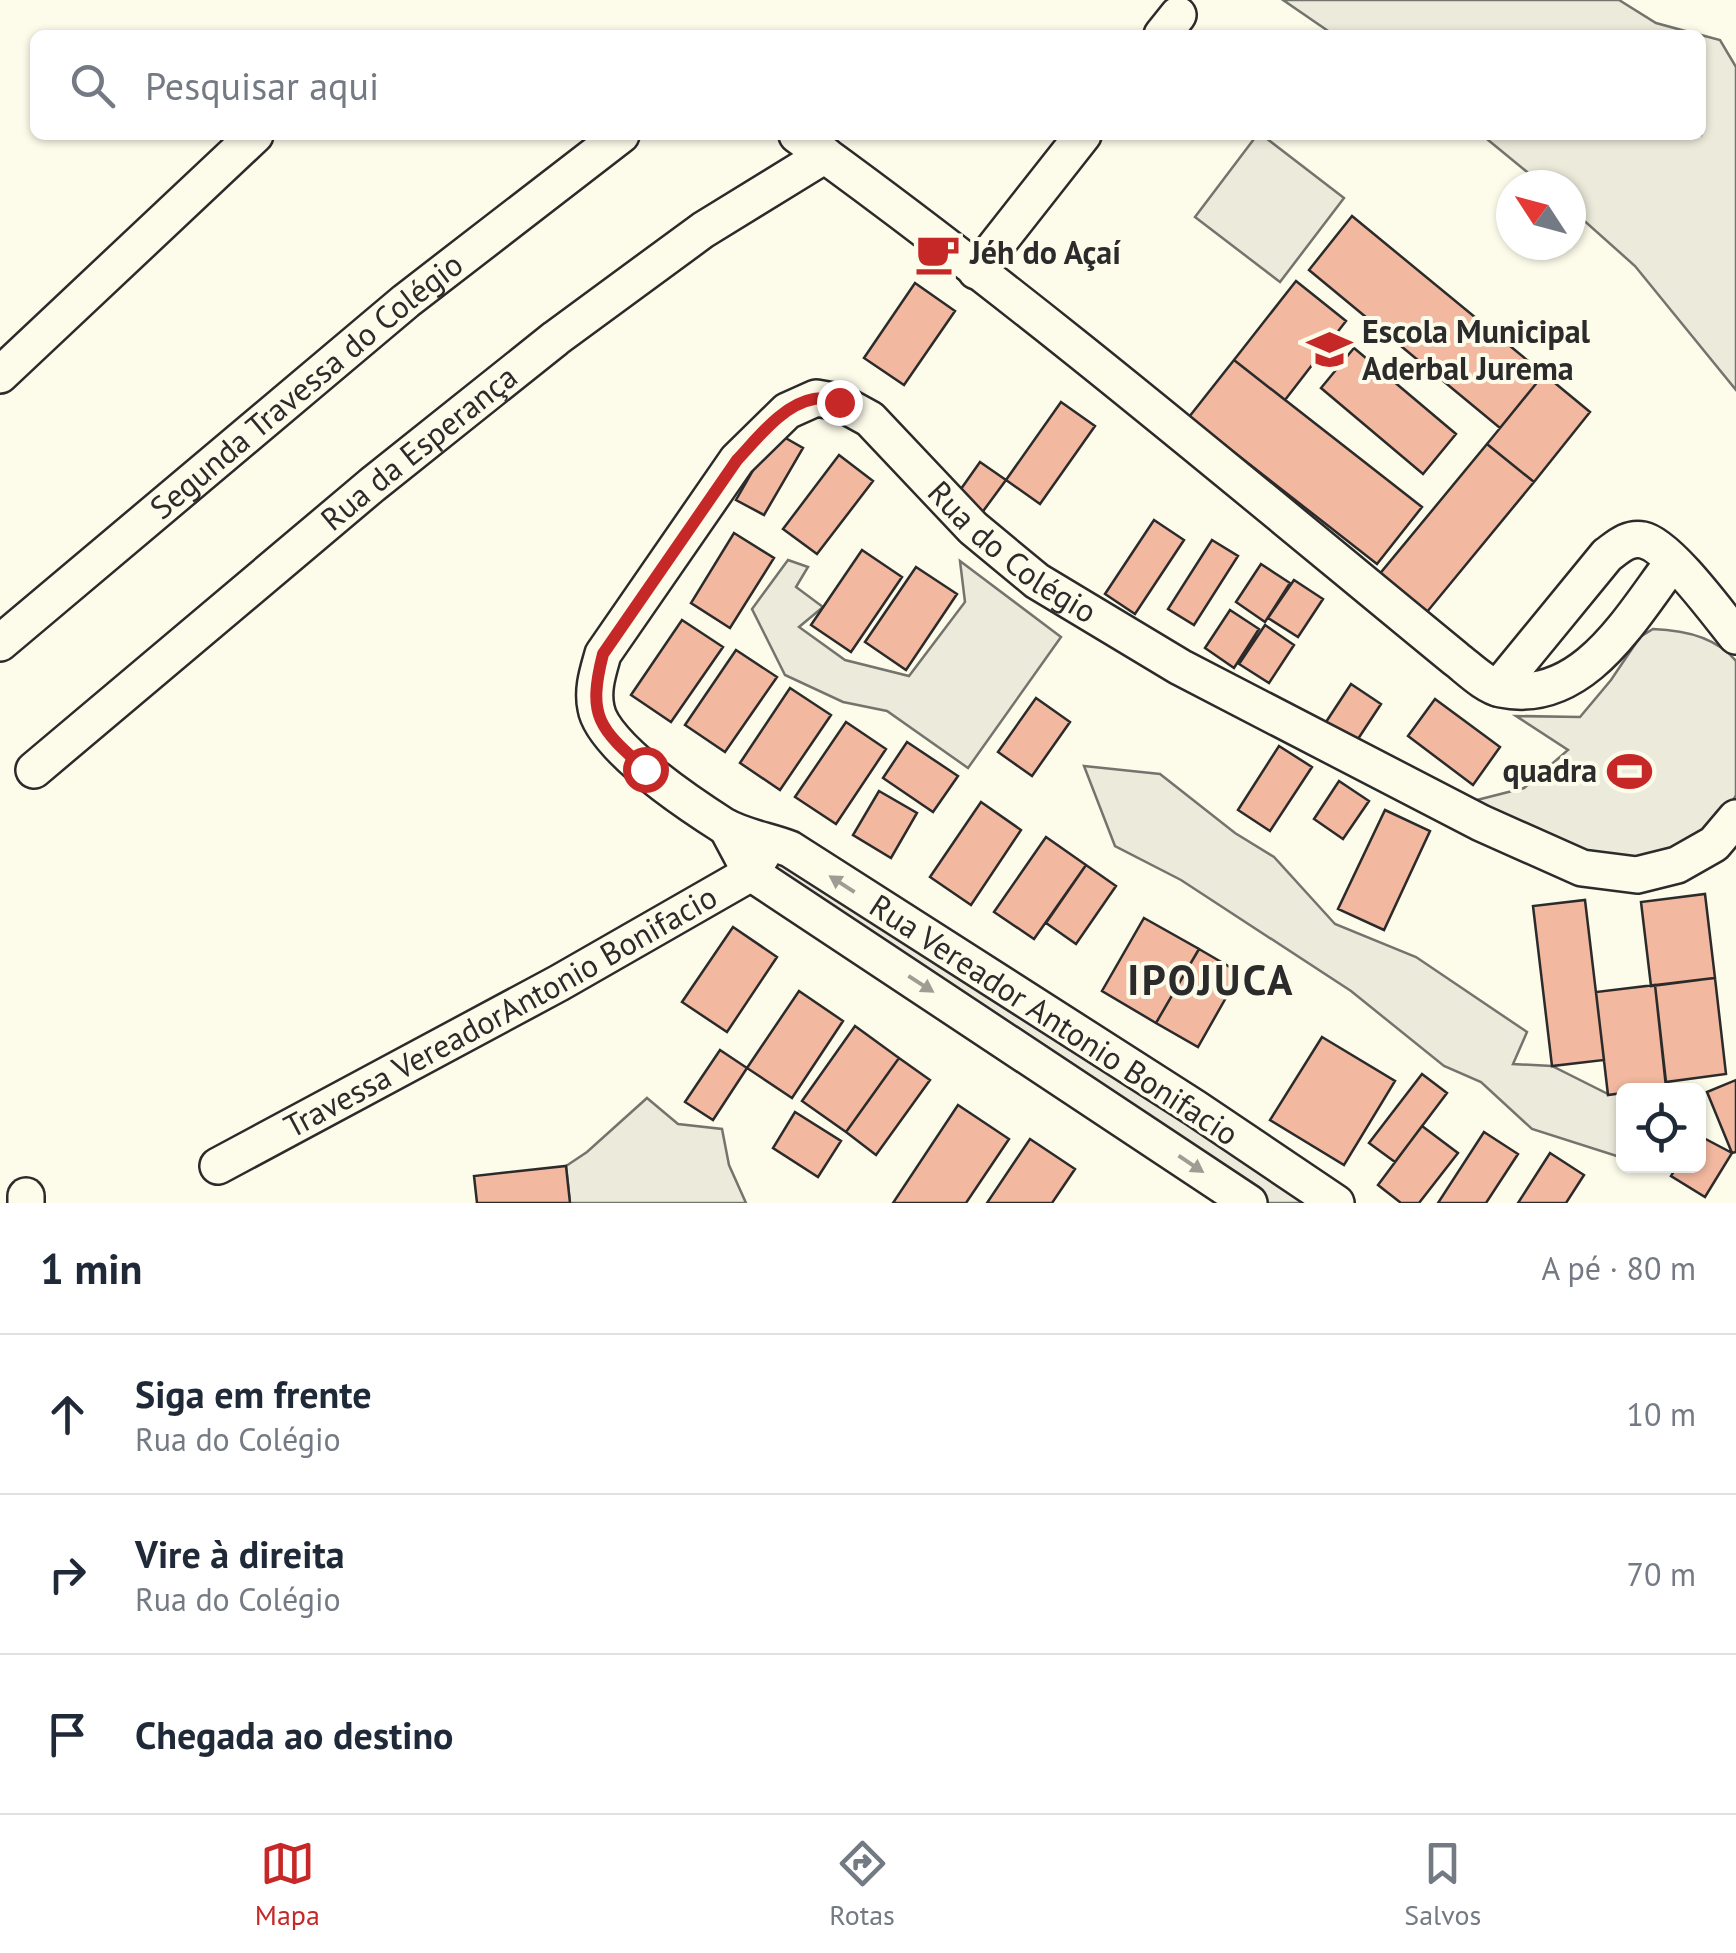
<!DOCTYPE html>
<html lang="pt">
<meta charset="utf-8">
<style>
:root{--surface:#fff;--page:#f6f6f7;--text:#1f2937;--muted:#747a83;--line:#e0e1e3;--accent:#c62828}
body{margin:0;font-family:"PT Sans",sans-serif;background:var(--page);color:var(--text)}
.controls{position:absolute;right:30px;bottom:30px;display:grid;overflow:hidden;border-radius:15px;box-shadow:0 2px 8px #0004}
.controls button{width:90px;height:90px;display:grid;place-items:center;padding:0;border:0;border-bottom:2px solid var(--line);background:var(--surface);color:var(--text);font:50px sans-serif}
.compass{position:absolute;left:1496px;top:170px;width:90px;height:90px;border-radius:50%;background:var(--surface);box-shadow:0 2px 8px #0004;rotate:306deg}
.stop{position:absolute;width:30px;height:30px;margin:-22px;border:8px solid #c62828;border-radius:50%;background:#fff}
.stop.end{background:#c62828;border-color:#fff;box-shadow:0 2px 10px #0008}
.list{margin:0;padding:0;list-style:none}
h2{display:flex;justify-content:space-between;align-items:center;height:130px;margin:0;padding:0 40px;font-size:42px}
h2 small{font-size:32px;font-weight:400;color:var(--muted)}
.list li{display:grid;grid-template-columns:65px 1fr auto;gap:30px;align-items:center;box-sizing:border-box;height:160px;padding:0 40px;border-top:2px solid var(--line)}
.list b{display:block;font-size:38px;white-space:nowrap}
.list p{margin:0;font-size:32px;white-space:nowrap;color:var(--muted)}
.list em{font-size:32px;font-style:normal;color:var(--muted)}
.icon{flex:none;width:55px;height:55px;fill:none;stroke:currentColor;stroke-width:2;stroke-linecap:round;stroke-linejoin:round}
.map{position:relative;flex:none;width:1736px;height:1203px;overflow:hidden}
.search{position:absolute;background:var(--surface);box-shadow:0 2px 8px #0004;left:30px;right:30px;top:30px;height:110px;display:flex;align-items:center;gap:25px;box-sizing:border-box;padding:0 35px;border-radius:15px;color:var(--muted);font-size:38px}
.sheet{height:610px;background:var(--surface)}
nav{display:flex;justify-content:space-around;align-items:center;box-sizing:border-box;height:140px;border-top:2px solid var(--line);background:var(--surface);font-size:28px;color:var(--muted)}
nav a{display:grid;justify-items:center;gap:5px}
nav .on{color:var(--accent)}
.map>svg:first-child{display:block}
.green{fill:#ecebdb;stroke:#74746e;stroke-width:2.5}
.building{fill:#f2b8a0;stroke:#2b2b2b;stroke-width:2.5}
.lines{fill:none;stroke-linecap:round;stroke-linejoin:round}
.minor-casing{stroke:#2b2b2b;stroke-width:40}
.minor{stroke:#fdfbea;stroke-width:35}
.oneway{fill:#9e9d94}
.route{stroke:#c62828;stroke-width:12}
.labels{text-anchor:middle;stroke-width:8;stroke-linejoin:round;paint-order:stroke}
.poi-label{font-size:32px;font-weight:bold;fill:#2b2b2b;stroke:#fdfbea;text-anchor:start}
.street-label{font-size:32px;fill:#2b2b2b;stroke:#fdfbea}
.district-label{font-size:42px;font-weight:bold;letter-spacing:2.5px;fill:#2b2b2b;stroke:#fdfbea}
</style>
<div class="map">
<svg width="1736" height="1203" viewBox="0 0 1736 1203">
<rect width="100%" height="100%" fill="#fdfbea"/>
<path class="green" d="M1283 0H1619L1656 23 1700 35H1334Z
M1701 35 1720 40 1736 67V390L1635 266 1571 209V185H1543L1482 135H1701Z
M1257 135H1262L1344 198 1280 282 1195 217Z
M788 560 808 567 796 587 823 607 799 627 845 660 909 676 965 602 960 561 1061 637 968 768 887 711 843 702 785 675 752 609Z
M1653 629C1684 630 1716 637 1736 661V795L1727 811 1697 838 1655 857 1612 863 1465 803 1524 788 1568 750 1516 716 1580 717 1611 680 1640 637Z
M1084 766 1160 774 1235 833 1274 857 1335 924 1416 957 1527 1032 1513 1064 1552 1066 1608 1094 1623 1093V1158L1532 1129 1481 1082 1444 1066 1351 991 1181 880 1115 846Z
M765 853 1323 1203H1261L787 888Z
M647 1098 678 1124 722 1129 729 1165 746 1203H570L566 1166 587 1152Z"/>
<path class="building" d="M1352 216 1544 374 1500 428 1309 270Z
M1296 281 1346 321 1285 400 1234 360Z
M915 283 955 311 904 385 864 358Z
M1354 348 1456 434 1423 474 1321 388Z
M1234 360 1422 507 1377 564 1189 417Z
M1544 374 1590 412 1534 482 1487 444Z
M1061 402 1095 426 1040 504 1006 480Z
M775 432 803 448 764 515 736 500Z
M1487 444 1534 482 1422 618 1378 576Z
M839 455 873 481 817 554 783 529Z
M980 462 1006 480 981 514 956 496Z
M1154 520 1184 540 1135 614 1105 594Z
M734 533 774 558 730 628 691 603Z
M1212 540 1238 556 1194 625 1168 609Z
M862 550 902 577 851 652 811 625Z
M1261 564 1290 583 1265 622 1236 602Z
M916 567 957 594 906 670 865 642Z
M1294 580 1323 599 1298 637 1268 618Z
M1230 610 1259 629 1234 668 1205 648Z
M682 620 723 647 671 722 631 695Z
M1265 625 1294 645 1269 683 1239 664Z
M736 650 777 677 725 752 685 725Z
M1351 684 1381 704 1356 742 1326 722Z
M790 688 831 715 780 790 740 763Z
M1036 698 1070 722 1032 776 998 752Z
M1435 699 1500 747 1473 785 1408 736Z
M846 722 886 749 836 824 795 797Z
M907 742 958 776 933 812 883 778Z
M1279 746 1312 767 1270 831 1238 810Z
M1339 781 1369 801 1343 839 1314 819Z
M879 791 917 813 891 858 853 835Z
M981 802 1021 830 971 905 930 877Z
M1385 810 1430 831 1384 930 1338 909Z
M1046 837 1086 865 1034 939 994 912Z
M1086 865 1116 886 1076 944 1046 923Z
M1705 894 1715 978 1651 986 1641 902Z
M1585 900 1604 1060 1552 1066 1533 906Z
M1144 918 1199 949 1156 1023 1102 991Z
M733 927 777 957 727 1032 682 1002Z
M1199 949 1240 973 1198 1047 1156 1023Z
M1715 978 1726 1074 1666 1082 1655 985Z
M1655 985 1666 1087 1608 1095 1596 992Z
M799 991 843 1021 792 1098 747 1068Z
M855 1026 899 1058 846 1132 802 1101Z
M1322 1037 1395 1081 1344 1165 1270 1120Z
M720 1050 747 1068 713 1120 685 1102Z
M899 1058 930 1080 876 1155 846 1132Z
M1422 1074 1447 1093 1395 1162 1369 1143Z
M1736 1080V1152L1732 1153 1707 1092Z
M958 1105 1009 1139 966 1203H893Z
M795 1112 841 1141 818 1177 773 1148Z
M1422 1126 1458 1153 1419 1203H1401L1378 1185Z
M1484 1132 1518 1154 1486 1203H1438Z
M1698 1135 1732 1153 1705 1197 1671 1176 1677 1166H1698Z
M1030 1139 1075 1169 1052 1203H987Z
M1550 1153 1584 1175 1566 1203H1518Z
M566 1166 570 1203H477L474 1176Z"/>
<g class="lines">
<defs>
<g id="minor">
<path d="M1162 35 1178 15"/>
<path d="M797 135C1025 299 1239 481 1456 659 1469 669 1486 686 1501 689 1583 706 1631 617 1673 562"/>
<path d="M976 271 1083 135"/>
<path d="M0 375 255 135"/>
<path id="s1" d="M0 643 406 301 621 135"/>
<path d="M1498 688 1607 555C1618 547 1628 537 1643 540 1668 545 1719 615 1736 636"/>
<path id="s2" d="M34 770 372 485 556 338 703 230 825 155"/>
<path d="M727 828 751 873 1249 1203"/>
<path id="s3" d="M218 1166 559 983 751 873 762 855"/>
<path d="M26 1196V1203"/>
<path id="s4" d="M1336 1203 1195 1108 790 849C769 841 743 837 724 826 691 805 602 746 596 708 592 689 598 672 603 654L737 460 787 411 816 398 839 402 870 419 973 528 1037 581 1180 667 1481 823 1582 868 1637 875 1677 865 1714 844 1736 818"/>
</g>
</defs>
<use href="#minor" class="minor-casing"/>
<use href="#minor" class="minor"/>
</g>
<defs><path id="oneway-solid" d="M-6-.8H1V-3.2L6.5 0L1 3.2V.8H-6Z" transform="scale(2.5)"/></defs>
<g class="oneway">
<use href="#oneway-solid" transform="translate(842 884) rotate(-147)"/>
<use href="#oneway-solid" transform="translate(921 984) rotate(33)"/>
<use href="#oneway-solid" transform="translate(1191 1164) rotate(34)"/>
</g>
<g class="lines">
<path class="route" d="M645 769C599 728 587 717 603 654L737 460C757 439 783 404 814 399 821 397 832 401 839 402"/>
</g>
<defs>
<symbol id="cafe-bare" viewBox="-9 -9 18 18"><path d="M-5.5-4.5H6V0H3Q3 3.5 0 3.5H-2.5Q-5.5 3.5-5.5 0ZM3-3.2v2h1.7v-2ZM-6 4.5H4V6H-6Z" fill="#c62828" stroke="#fdfbea" stroke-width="2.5" paint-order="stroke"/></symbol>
<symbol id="school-bare" viewBox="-9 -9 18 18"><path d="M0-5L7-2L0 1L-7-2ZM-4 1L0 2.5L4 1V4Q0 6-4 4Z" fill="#c62828" stroke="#fdfbea" stroke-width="2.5" paint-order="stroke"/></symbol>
<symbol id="stadium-bare" viewBox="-9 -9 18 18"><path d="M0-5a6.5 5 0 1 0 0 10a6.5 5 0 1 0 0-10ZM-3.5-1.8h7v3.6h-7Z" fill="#c62828" stroke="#fdfbea" stroke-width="2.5" paint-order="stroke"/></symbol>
</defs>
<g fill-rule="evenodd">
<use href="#cafe-bare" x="906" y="222" width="63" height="63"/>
<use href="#school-bare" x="1298" y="318" width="63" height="63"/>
<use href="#stadium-bare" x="1598" y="740" width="63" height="63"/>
</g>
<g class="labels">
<g class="poi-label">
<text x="970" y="264">Jéh do Açaí</text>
<text x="1362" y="343">Escola Municipal<tspan x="1362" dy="37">Aderbal Jurema</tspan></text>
<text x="1597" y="782" text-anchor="end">quadra</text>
</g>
<g class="street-label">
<text dy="11" stroke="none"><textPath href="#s1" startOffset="400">Segunda Travessa do Colégio</textPath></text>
<text dy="11" stroke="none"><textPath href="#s2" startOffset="502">Rua da Esperança</textPath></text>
<text dy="11" stroke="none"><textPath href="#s4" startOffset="1545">Rua do Colégio</textPath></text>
<text dy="11" stroke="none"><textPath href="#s3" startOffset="322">Travessa VereadorAntonio Bonifacio</textPath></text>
<text transform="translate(1054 1020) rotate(33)" y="11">Rua Vereador Antonio Bonifacio</text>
</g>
<g class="district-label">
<text x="1211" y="995">IPOJUCA</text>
</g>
</g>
</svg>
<div class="controls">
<button><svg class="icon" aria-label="locate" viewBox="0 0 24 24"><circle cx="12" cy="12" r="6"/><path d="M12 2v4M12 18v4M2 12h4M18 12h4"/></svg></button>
</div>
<svg class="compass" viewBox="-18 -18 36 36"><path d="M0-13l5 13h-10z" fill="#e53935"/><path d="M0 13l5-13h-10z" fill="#747a83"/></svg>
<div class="stop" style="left:645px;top:769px"></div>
<div class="stop end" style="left:839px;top:402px"></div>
<div class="search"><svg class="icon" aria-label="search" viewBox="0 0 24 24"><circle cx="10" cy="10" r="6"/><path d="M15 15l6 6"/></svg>Pesquisar aqui</div>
</div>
<section class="sheet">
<h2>1 min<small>A pé · 80 m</small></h2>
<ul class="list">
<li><svg class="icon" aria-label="ahead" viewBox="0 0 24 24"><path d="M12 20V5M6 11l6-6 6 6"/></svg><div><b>Siga em frente</b><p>Rua do Colégio</p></div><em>10 m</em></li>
<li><svg class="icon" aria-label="right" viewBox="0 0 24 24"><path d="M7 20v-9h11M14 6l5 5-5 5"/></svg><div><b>Vire à direita</b><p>Rua do Colégio</p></div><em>70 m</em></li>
<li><svg class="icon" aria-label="arrive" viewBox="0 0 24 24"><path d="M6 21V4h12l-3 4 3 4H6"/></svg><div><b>Chegada ao destino</b></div></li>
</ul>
</section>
<nav>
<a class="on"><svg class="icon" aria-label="map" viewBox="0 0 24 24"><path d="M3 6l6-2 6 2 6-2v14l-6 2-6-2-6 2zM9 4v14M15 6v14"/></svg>Mapa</a>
<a><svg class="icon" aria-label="directions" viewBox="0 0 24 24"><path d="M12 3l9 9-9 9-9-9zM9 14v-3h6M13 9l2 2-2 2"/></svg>Rotas</a>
<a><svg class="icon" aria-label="saved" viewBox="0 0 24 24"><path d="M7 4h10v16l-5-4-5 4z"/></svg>Salvos</a>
</nav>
